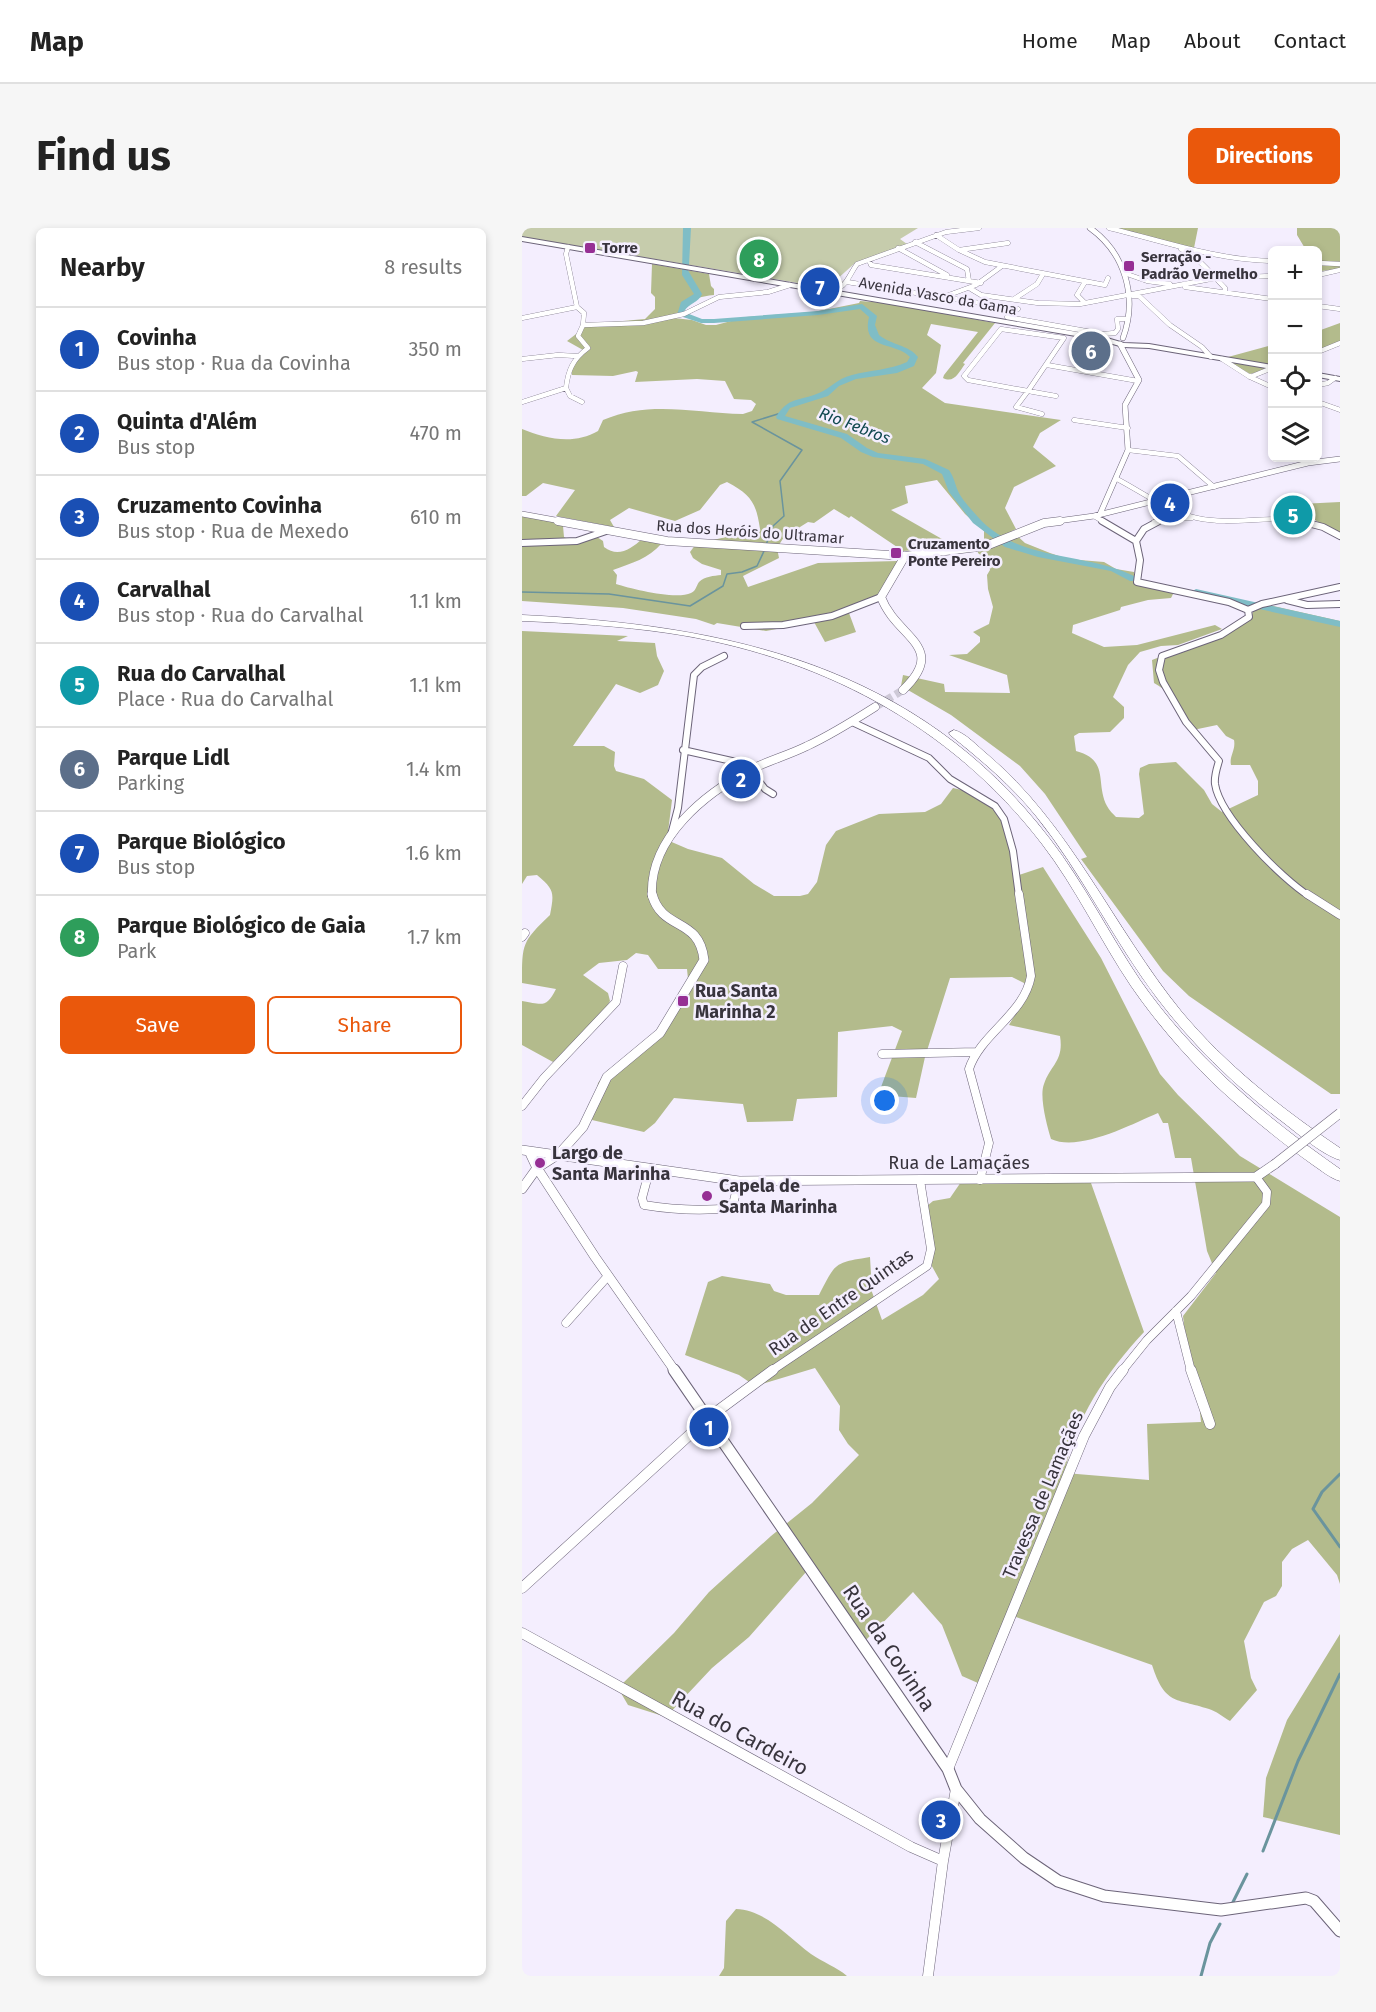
<!DOCTYPE html>
<meta charset="utf-8">
<style>
:root{--surface:#fff;--page:#f6f6f6;--text:#222;--muted:#767676;--line:#e0e0e0;--accent:#ea580c}
body{margin:0;font-family:"Fira Sans",sans-serif;background:var(--page);color:var(--text)}
.controls{position:absolute;right:18px;top:18px;display:grid;overflow:hidden;border-radius:9px;box-shadow:0 3px 9px #0003}
.controls button{width:54px;height:54px;display:grid;place-items:center;padding:0;border:0;border-bottom:2px solid var(--line);background:var(--surface);color:var(--text);font:30px sans-serif}
.you{position:absolute;left:363px;top:873px;width:21px;height:21px;margin:-15px;border:4px solid #fff;border-radius:50%;background:#1a73e8;box-shadow:0 0 0 9px #1a73e833}
.badge{display:grid;place-items:center;width:39px;height:39px;border-radius:50%;background:var(--accent);color:#fff;font-size:20px;font-weight:700}
.pin{position:absolute;translate:-50% -50%;border:3px solid #fff;box-shadow:0 2px 6px #0006}
.list{margin:0;padding:0;list-style:none}
h2{display:flex;justify-content:space-between;align-items:center;height:78px;margin:0;padding:0 24px;font-size:26px}
h2 small{font-size:20px;font-weight:400;color:var(--muted)}
.list li{display:grid;grid-template-columns:39px 1fr auto;gap:18px;align-items:center;box-sizing:border-box;height:84px;padding:0 24px;border-top:2px solid var(--line)}
.list b{display:block;font-size:22px;white-space:nowrap}
.list p{margin:0;font-size:20px;white-space:nowrap;color:var(--muted)}
.list em{font-size:20px;font-style:normal;color:var(--muted)}
.actions{display:flex;gap:12px;padding:18px 24px}
.actions a{flex:1;padding:14px 0;border:2px solid var(--accent);border-radius:9px;text-align:center;font-size:21px;color:var(--accent)}
.actions .main{background:var(--accent);color:#fff}
.icon{flex:none;width:33px;height:33px;fill:none;stroke:currentColor;stroke-width:2;stroke-linecap:round;stroke-linejoin:round}
.map{position:relative;flex:none;width:818px;height:1748px;overflow:hidden;border-radius:9px}
header{display:flex;align-items:center;gap:36px;box-sizing:border-box;height:84px;padding:0 30px;background:var(--surface);border-bottom:2px solid var(--line)}
header strong{font-size:28px}
nav{display:flex;gap:33px;margin-inline-start:auto;font-size:21px}
.intro{display:flex;align-items:center;justify-content:space-between;box-sizing:border-box;height:144px;padding:0 36px}
h1{margin:0;font-size:42px}
.button{padding:15px 27px;border-radius:9px;background:var(--accent);color:#fff;font-size:21px;font-weight:700}
main{display:flex;gap:36px;padding:0 36px}
aside{flex:1;background:var(--surface);border-radius:9px;box-shadow:0 3px 9px #0003}
.map>svg:first-child{display:block}
.green{fill:#c6ccac}
.forest{fill:#b3bb8c}
.lines{fill:none;stroke-linecap:round;stroke-linejoin:round}
.stream-far1{stroke:#6a949d;stroke-width:1.5}
.stream{stroke:#6a949d;stroke-width:3}
.river{fill:#7fbdc6;fill-rule:evenodd}
.tertiary-tunnel{stroke:#cec9d7;stroke-width:8;stroke-dasharray:8 4;stroke-linecap:butt}
.minor-far3-casing{stroke:#6c6479;stroke-width:5}
.minor-far2-casing{stroke:#6c6479;stroke-width:8}
.minor-far1-casing{stroke:#6c6479;stroke-width:9}
.minor-casing{stroke:#6c6479;stroke-width:11}
.tertiary-far3-casing{stroke:#6c6479;stroke-width:6}
.tertiary-far2-casing{stroke:#6c6479;stroke-width:9}
.tertiary-far1-casing{stroke:#6c6479;stroke-width:10}
.tertiary-casing{stroke:#6c6479;stroke-width:13}
.primary-casing{stroke:#6c6479;stroke-width:2}
.motorway-casing{stroke:#6c6479;stroke-width:1}
.minor-far3{stroke:#fff;stroke-width:4.5}
.minor-far2{stroke:#fff;stroke-width:6}
.minor-far1{stroke:#fff;stroke-width:8}
.minor{stroke:#fff;stroke-width:10}
.tertiary-far3{stroke:#fff;stroke-width:5}
.tertiary-far2{stroke:#fff;stroke-width:8}
.tertiary-far1{stroke:#fff;stroke-width:9}
.tertiary{stroke:#fff;stroke-width:11}
.primary{fill:#fff;fill-rule:evenodd}
.motorway{fill:#fff;fill-rule:evenodd}
.tertiary-bridge-casing{stroke:#6c6479;stroke-width:10;stroke-linecap:butt}
.tertiary-bridge{stroke:#fff;stroke-width:9}
.poi-dot{fill:#962f94;stroke:#f4eefe;stroke-width:2}
.labels{text-anchor:middle;stroke-width:5;stroke-linejoin:round;paint-order:stroke}
.far-poi-label{font-size:15px;font-weight:bold;fill:#38343d;stroke:#f4eefe;text-anchor:start}
.far-street-label{font-size:15px;fill:#38343d;stroke:#f4eefe}
.far-water-label{font-size:16px;font-style:italic;fill:#114950;stroke:#f4eefe}
.poi-label{font-size:18px;font-weight:bold;fill:#38343d;stroke:#f4eefe;text-anchor:start}
.street-label{font-size:18px;fill:#38343d;stroke:#f4eefe}
.near-street-label{font-size:21px;fill:#38343d;stroke:#f4eefe}
</style>
<header>
<strong>Map</strong>
<nav><a>Home</a><a>Map</a><a>About</a><a>Contact</a></nav>
</header>
<div class="intro"><h1>Find us</h1><a class="button">Directions</a></div>
<main>
<aside>
<h2>Nearby<small>8 results</small></h2>
<ul class="list">
<li><span class="badge" style="background:#1a4fb4">1</span><div><b>Covinha</b><p>Bus stop · Rua da Covinha</p></div><em>350 m</em></li>
<li><span class="badge" style="background:#1a4fb4">2</span><div><b>Quinta d'Além</b><p>Bus stop</p></div><em>470 m</em></li>
<li><span class="badge" style="background:#1a4fb4">3</span><div><b>Cruzamento Covinha</b><p>Bus stop · Rua de Mexedo</p></div><em>610 m</em></li>
<li><span class="badge" style="background:#1a4fb4">4</span><div><b>Carvalhal</b><p>Bus stop · Rua do Carvalhal</p></div><em>1.1 km</em></li>
<li><span class="badge" style="background:#0f9aa8">5</span><div><b>Rua do Carvalhal</b><p>Place · Rua do Carvalhal</p></div><em>1.1 km</em></li>
<li><span class="badge" style="background:#5c6f8a">6</span><div><b>Parque Lidl</b><p>Parking</p></div><em>1.4 km</em></li>
<li><span class="badge" style="background:#1a4fb4">7</span><div><b>Parque Biológico</b><p>Bus stop</p></div><em>1.6 km</em></li>
<li><span class="badge" style="background:#2e9e5b">8</span><div><b>Parque Biológico de Gaia</b><p>Park</p></div><em>1.7 km</em></li>
</ul>
<div class="actions"><a class="main">Save</a><a>Share</a></div>
</aside>
<div class="map">
<svg width="818" height="1748" viewBox="0 0 818 1748">
<rect width="100%" height="100%" fill="#f4eefe"/>
<path class="green" d="M0 0H396L378 11 385 16 332 36 314 52 322 54 312 61 0 9Z"/>
<path class="forest" d="M592 0H676L672 20Z
M775 0H818V41L799 43 796 38V22H784L775 7Z
M130 36 187 46 189 58 192 61V67C180 68 162 72 158 84L144 89V92L152 90 170 92 184 97H194L224 89 292 84 337 75 338 73 364 75 473 95 441 135 443 136C437 144 432 156 421 150L422 147 456 104 409 96 405 107 419 117 414 145 400 160 423 175 539 192 518 205 511 219 534 238 492 259 483 280 494 301 490 303 503 315 528 325 546 331 582 334 594 341 612 344V355L652 364 649 370 626 372 599 379 598 382 551 397 550 405 582 419 615 417 693 397 700 401 656 417 639 418 618 424 606 437 591 469 602 479V490L588 504 557 505 552 508 554 523C588 532 573 555 585 578 587 582 591 586 594 589L617 590 622 586 617 546 618 540 627 536 654 534 682 562 690 576 700 584 736 567V553L728 537H709C707 528 714 522 712 512L704 508 695 497 671 502C656 480 658 470 632 455L630 432 695 407 730 387 731 383 747 377 818 393V866H809L667 768 641 743 559 631 565 629 523 566 498 538 429 487 379 458 381 447 422 456 423 464 488 465 485 447 427 427 445 426 458 414V409L451 404 467 396 471 379 466 361 465 347 468 342 466 333 456 325 455 320 462 314V303L443 286 415 252 383 258 386 275 369 282 427 315 412 321 381 323 329 288 327 290 312 281 292 295 286 294 262 309 255 320 257 330 221 348 226 359 296 335 376 333 364 365 327 385 334 404 303 414 292 394 244 403 195 395 192 397 174 391 101 380 0 373V288L37 294 41 298 42 309 50 313 75 309 81 313 82 319C96 330 109 321 120 311L140 315C126 331 110 335 91 342L95 347 94 356C110 361 154 372 169 365 174 363 174 358 177 354 183 348 192 348 199 347V342L180 336 171 330 168 324 174 316 238 301C234 274 229 267 205 254L198 257 178 282 153 293 107 280 88 292 92 299 34 288 53 262 21 255 4 268H0V201C24 211 52 217 76 203L81 192C127 172 173 185 221 186L230 183 234 176 229 172 212 171 203 153 175 151 113 154 116 144 114 143 91 148 50 147V142L61 122 45 113 67 96 123 91 133 81V69L129 65Z
M818 95V114L796 123V103Z
M750 117V140L728 146 707 134 706 129Z
M818 274V308L779 283 778 276Z
M0 403 106 408 95 413 133 415 135 428 142 443 136 457 118 465 94 456 51 518H82L93 524 92 538 94 543 122 551 150 572 145 612 166 621 200 630 232 656 252 668H278L286 666 295 654 304 617 314 603 357 586 403 584 419 576 431 560 449 564 481 587 497 647 521 639 579 730 638 846 656 867 718 928 818 989V1356L815 1347 786 1312 770 1321 760 1334V1358L754 1368 742 1374 722 1413 729 1450 735 1462 708 1493C701 1489 694 1483 687 1481 653 1470 643 1477 630 1437L491 1388 465 1459 440 1448 420 1397 391 1364 341 1415 291 1336 227 1409 190 1440 144 1489 106 1477 96 1460 152 1405 187 1364 249 1308 290 1275 337 1227 326 1216 317 1202 318 1178 293 1140 233 1158 217 1147 163 1127 186 1054 200 1048 248 1056 252 1063 264 1067H297C314 1034 312 1035 348 1029L350 1064 360 1092 401 1067 417 1051 406 1031 405 978 411 973 428 970 439 954 569 955 622 1104C585 1144 552 1191 543 1245L627 1252 625 1196 679 1194 677 1175 667 1140 661 1088 694 1045 685 1023 669 930H653L646 895H641L636 885C608 897 557 924 529 911 525 898 517 868 522 856 529 836 542 833 538 808L487 797 502 771 504 756 490 749 428 750 403 829 394 870 356 867 380 803 370 798 316 804 315 869 275 871 271 893 225 894 221 876 152 870 133 895 122 904 70 892 76 855 86 842 134 808 166 751 165 741H136L126 727 114 725 105 732 77 735 61 747 86 765 88 773 80 786 31 834 0 817V773C20 776 24 781 34 761L0 755C0 715 0 714 28 687 32 665 33 662 15 647L5 648 0 656Z
M818 1406V1607L741 1589 744 1550 765 1492Z
M214 1681C244 1682 266 1709 289 1726 300 1734 315 1739 325 1748H197L202 1740 204 1693Z"/>
<g class="lines">
<path class="stream-far1" d="M244 317 251 298 262 288 258 253 280 222 230 194 259 185
M0 364 87 366 168 378 201 358 205 346 220 344 235 338 243 321"/>
<path class="stream" d="M818 1246 800 1264 791 1281 818 1319
M741 1623 776 1533 818 1446
M711 1674 725 1646
M679 1748 688 1715 698 1696"/>
<path class="river" d="M161 0H169L167 37 164 39 180 66C177 75 166 75 162 84L180 91H192L296 83 340 76 355 88 353 97 357 107C369 117 387 117 396 129L392 138 375 145 334 151 317 158 306 168 268 180 263 188 325 206 345 220 356 225 403 231 427 242C432 249 433 256 436 263 440 272 450 282 456 289 497 335 564 323 614 349V353H608L589 343 516 329 483 319 451 295 427 264 420 246 401 236 351 229 339 224 319 210 255 191 254 189C267 168 276 174 297 165 309 160 314 151 330 147 349 142 367 142 385 134L388 129C373 113 339 123 347 89L338 81 296 87 192 95H179L155 87 159 74 172 66 160 47Z
M674 361 818 393V399L670 366 669 364Z"/>
<path class="tertiary-tunnel" d="M353 479 381 462"/>
<defs>
<path id="minor-far3" d="M587 0C641 13 694 32 750 33
M414 7 437 22 463 34 583 57 586 50
M393 14 445 41 447 53
M376 20 425 47
M659 21C680 32 687 44 703 60V64
M437 22 486 15
M347 32 349 37 459 55
M796 35 818 36
M605 46 625 53 648 56
M796 47 818 42
M325 54 496 81
M563 54 555 67 563 75
M663 59 750 71
M449 61 459 67 516 75 558 76 694 50 750 48
M306 63C325 61 325 50 335 36L424 4 457 0
M424 68 454 57 480 38
M611 68H617L648 97 680 119 689 129
M492 71 515 56 521 46
M796 78 818 81
M485 89 581 106 593 105 596 101 595 91H605
M0 90 55 79
M61 97 121 95 162 86 197 69 246 64 268 57
M479 101 542 110 506 163 446 152 442 148Z
M796 124 818 115
M0 131 36 127 55 128
M700 131 728 149 750 159
M525 137 616 153
M728 149 750 140
M796 157 806 155 813 150
M44 160 48 168 60 174
M506 163 534 168
M506 163 494 179 520 186
M0 174 44 160C46 142 51 131 66 120L56 108 61 97 62 85 55 79 44 26 46 19
M796 174 818 182
M552 192 606 200
M606 222 656 228 692 259
M595 251C620 264 647 284 675 290 711 298 750 286 786 294
M572 288 582 294
M632 294 645 291 670 290"/>
<path id="minor-far2" d="M580 293 614 313 618 332 615 354 707 374 726 382
M778 293 801 299 818 308
M614 313 622 301 637 293
M0 315 55 313 87 302
M765 372 785 377 818 376
M726 382 727 389 699 407 640 428 637 442 641 454 664 494 697 533C695 540 692 548 693 556 698 589 759 650 787 668
M726 382 740 376 818 359
M222 398 261 397 310 388 359 369
M330 494 407 530 428 551 473 578 482 591 491 623 497 668
M161 522 223 536 243 561 251 566
M149 607 156 580 172 447 180 439 202 428"/>
<path id="minor-far1" d="M785 666 818 687
M0 709 3 705
M360 826 455 824
M0 878 22 850 94 774 101 738
M128 940 120 970 122 977C152 982 180 983 210 980L217 953
M458 952 467 915 447 841C459 805 502 787 509 748L497 666
M654 1083 669 1143
M44 1095 86 1048
M249 1143 405 1038 409 1021 398 952
M600 1143 625 1112 669 1068 744 976 745 964 734 949"/>
<path id="minor" d="M669 1142 688 1196
M0 1360 186 1190 251 1142
M0 1405 389 1619 421 1633
M426 1541 562 1208 588 1159 601 1142
M406 1748 421 1633 434 1561"/>
<path id="tertiary-far3" d="M568 0C603 25 616 69 601 110
M0 286 44 294
M578 286 606 222 603 177 617 152 598 116
M528 294 572 288 786 235 818 231"/>
<path id="tertiary-far2" d="M36 293 145 313 383 328 464 318 522 295 538 293
M381 462C427 418 374 410 359 369L383 328
M130 668C127 610 183 565 230 541 248 532 267 527 285 518 309 507 331 493 353 479"/>
<path id="tertiary-far1" d="M0 922 217 953 734 949 753 936
M7 923 15 940 73 1029 153 1143
M0 961 15 940 37 926 61 899 85 849 138 805 182 732C177 688 140 704 130 666"/>
<path id="tertiary" d="M152 1142 426 1541 434 1561 458 1591 502 1630 536 1653 582 1668 699 1682 784 1670 792 1673 818 1703"/>
<path id="primary" d="M0 9 578 108 602 115 627 116 750 137V141L627 120 601 119 577 112 0 13Z
M796 145 818 149V153L796 149Z"/>
<path id="motorway" d="M0 387C207 397 395 437 528 611 562 655 587 706 618 752 671 828 742 888 818 941V953C808 950 800 943 791 937 756 912 722 884 690 854 660 824 633 793 609 758 578 712 554 660 520 616 428 496 295 427 146 405 98 398 49 395 0 393Z
M432 502C444 505 455 518 465 526 549 597 591 699 659 783 704 837 760 881 818 920V932C798 926 772 902 754 889 710 855 669 815 635 770 591 712 560 645 514 588 489 557 459 532 428 507L427 505Z"/>
</defs>
<use href="#minor-far3" class="minor-far3-casing"/>
<use href="#minor-far2" class="minor-far2-casing"/>
<use href="#minor-far1" class="minor-far1-casing"/>
<use href="#minor" class="minor-casing"/>
<use href="#tertiary-far3" class="tertiary-far3-casing"/>
<use href="#tertiary-far2" class="tertiary-far2-casing"/>
<use href="#tertiary-far1" class="tertiary-far1-casing"/>
<use href="#tertiary" class="tertiary-casing"/>
<use href="#primary" class="primary-casing"/>
<use href="#motorway" class="motorway-casing"/>
<use href="#minor-far3" class="minor-far3"/>
<use href="#minor-far2" class="minor-far2"/>
<use href="#minor-far1" class="minor-far1"/>
<use href="#minor" class="minor"/>
<use href="#tertiary-far3" class="tertiary-far3"/>
<use href="#tertiary-far2" class="tertiary-far2"/>
<use href="#tertiary-far1" class="tertiary-far1"/>
<use href="#tertiary" class="tertiary"/>
<use href="#primary" class="primary"/>
<use href="#motorway" class="motorway"/>
<defs>
<path id="tertiary-bridge" d="M753 936 818 885"/>
</defs>
<use href="#tertiary-bridge" class="tertiary-bridge-casing"/>
<use href="#tertiary-bridge" class="tertiary-bridge"/>
</g>
<g class="poi-dot">
<rect x="62" y="14" width="12" height="12" rx="3"/>
<rect x="601" y="32" width="12" height="12" rx="3"/>
<rect x="368" y="319" width="12" height="12" rx="3"/>
<rect x="155" y="767" width="12" height="12" rx="3"/>
<circle cx="18" cy="935" r="6"/>
<circle cx="185" cy="968" r="6"/>
</g>
<g class="labels">
<g class="far-poi-label">
<text x="80" y="25">Torre</text>
<text x="619" y="34">Serração -<tspan x="619" dy="17">Padrão Vermelho</tspan></text>
<text x="386" y="321">Cruzamento<tspan x="386" dy="17">Ponte Pereiro</tspan></text>
</g>
<g class="far-street-label">
<text transform="translate(416 68) rotate(10)" y="5">Avenida Vasco da Gama</text>
<text transform="translate(228 304) rotate(4)" y="5">Rua dos Heróis do Ultramar</text>
</g>
<g class="far-water-label">
<text transform="translate(333 197) rotate(21)" y="6">Rio Febros</text>
</g>
<g class="poi-label">
<text x="173" y="769">Rua Santa<tspan x="173" dy="21">Marinha 2</tspan></text>
<text x="30" y="931">Largo de<tspan x="30" dy="21">Santa Marinha</tspan></text>
<text x="197" y="964">Capela de<tspan x="197" dy="21">Santa Marinha</tspan></text>
</g>
<g class="street-label">
<text x="437" y="941">Rua de Lamaçães</text>
<text transform="translate(319 1074) rotate(-35)" y="6">Rua de Entre Quintas</text>
<text transform="translate(521 1267) rotate(-67)" y="6">Travessa de Lamaçães</text>
</g>
<g class="near-street-label">
<text transform="translate(367 1420) rotate(56)" y="7">Rua da Covinha</text>
<text transform="translate(218 1505) rotate(29)" y="7">Rua do Cardeiro</text>
</g>
</g>
</svg>
<div class="controls">
<button>+</button>
<button>−</button>
<button><svg class="icon" aria-label="locate" viewBox="0 0 24 24"><circle cx="12" cy="12" r="6"/><path d="M12 2v4M12 18v4M2 12h4M18 12h4"/></svg></button>
<button><svg class="icon" aria-label="layers" viewBox="0 0 24 24"><path d="M12 4l9 5-9 5-9-5zM3 14l9 5 9-5"/></svg></button>
</div>
<div class="you"></div>
<div class="pin badge" style="left:187px;top:1199px;background:#1a4fb4">1</div>
<div class="pin badge" style="left:219px;top:551px;background:#1a4fb4">2</div>
<div class="pin badge" style="left:419px;top:1592px;background:#1a4fb4">3</div>
<div class="pin badge" style="left:648px;top:275px;background:#1a4fb4">4</div>
<div class="pin badge" style="left:771px;top:287px;background:#0f9aa8">5</div>
<div class="pin badge" style="left:569px;top:123px;background:#5c6f8a">6</div>
<div class="pin badge" style="left:298px;top:59px;background:#1a4fb4">7</div>
<div class="pin badge" style="left:237px;top:31px;background:#2e9e5b">8</div>
</div>
</main>
